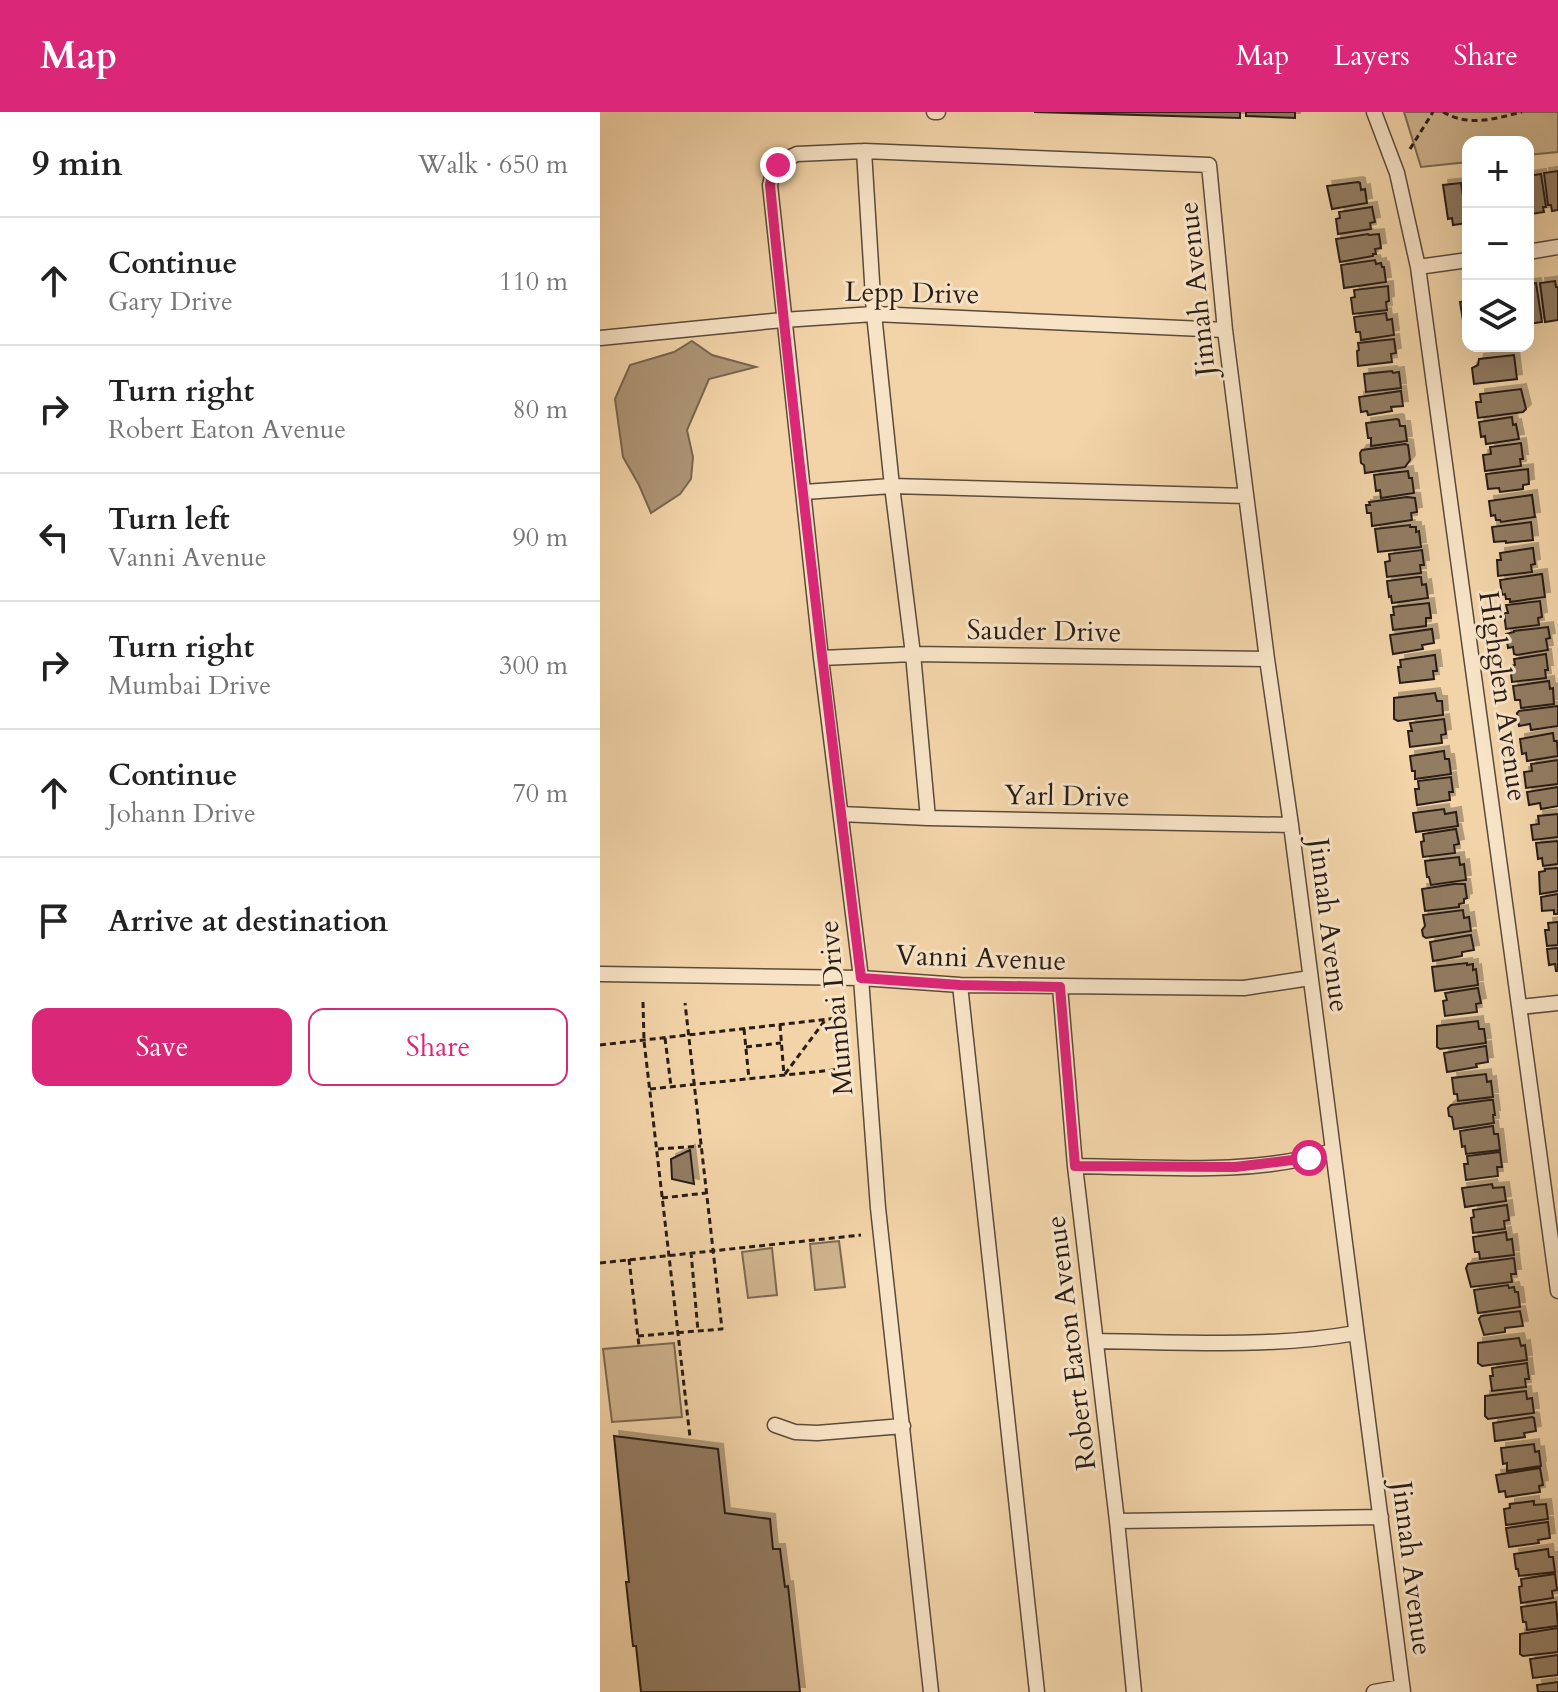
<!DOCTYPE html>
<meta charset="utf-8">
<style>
:root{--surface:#fff;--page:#f2f2f2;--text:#222;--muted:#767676;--line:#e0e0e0;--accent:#db2777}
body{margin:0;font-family:Cardo,serif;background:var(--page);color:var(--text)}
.controls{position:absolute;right:24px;top:24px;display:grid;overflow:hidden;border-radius:16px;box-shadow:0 8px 32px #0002}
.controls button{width:72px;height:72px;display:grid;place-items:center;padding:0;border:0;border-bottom:2px solid var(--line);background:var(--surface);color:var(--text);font:40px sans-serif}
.stop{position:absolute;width:24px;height:24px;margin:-18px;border:6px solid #db2777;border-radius:50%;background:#fff}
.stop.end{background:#db2777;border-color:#fff;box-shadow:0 2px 8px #0008}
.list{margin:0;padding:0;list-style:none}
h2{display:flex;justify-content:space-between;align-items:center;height:104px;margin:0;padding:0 32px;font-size:34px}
h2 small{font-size:26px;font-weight:400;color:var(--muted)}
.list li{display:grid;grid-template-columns:52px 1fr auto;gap:24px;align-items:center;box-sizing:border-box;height:128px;padding:0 32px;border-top:2px solid var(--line)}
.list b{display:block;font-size:30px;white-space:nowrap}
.list p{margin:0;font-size:26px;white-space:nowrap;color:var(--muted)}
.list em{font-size:26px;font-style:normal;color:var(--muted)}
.actions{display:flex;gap:16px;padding:24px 32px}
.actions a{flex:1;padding:18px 0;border:2px solid var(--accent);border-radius:16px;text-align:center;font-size:28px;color:var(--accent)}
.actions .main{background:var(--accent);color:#fff}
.icon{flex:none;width:44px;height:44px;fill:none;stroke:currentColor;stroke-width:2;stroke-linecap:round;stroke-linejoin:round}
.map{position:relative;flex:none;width:958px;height:1580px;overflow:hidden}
header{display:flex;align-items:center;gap:48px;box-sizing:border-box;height:112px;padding:0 40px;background:var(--accent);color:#fff}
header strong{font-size:38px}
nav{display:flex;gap:44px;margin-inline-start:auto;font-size:28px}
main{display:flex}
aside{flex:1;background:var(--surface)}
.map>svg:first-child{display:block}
.green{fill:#d0b58f;stroke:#7c6953;stroke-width:2}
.water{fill:#ae9677;stroke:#796651;stroke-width:2}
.building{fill:#927c62;stroke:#291d17;stroke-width:2;filter:url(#shadow)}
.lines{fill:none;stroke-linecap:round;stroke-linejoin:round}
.minor-casing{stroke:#5b4b3b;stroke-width:17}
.path{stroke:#291d17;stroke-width:3;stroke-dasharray:6 4;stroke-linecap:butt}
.minor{stroke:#f7e3c6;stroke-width:14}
.route{stroke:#db2777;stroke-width:10}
.labels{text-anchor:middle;stroke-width:6;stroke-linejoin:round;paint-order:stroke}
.street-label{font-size:28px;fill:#291d17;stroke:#f7e3c6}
</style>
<header>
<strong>Map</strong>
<nav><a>Map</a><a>Layers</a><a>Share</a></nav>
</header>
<main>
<aside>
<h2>9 min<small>Walk · 650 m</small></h2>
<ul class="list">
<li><svg class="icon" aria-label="ahead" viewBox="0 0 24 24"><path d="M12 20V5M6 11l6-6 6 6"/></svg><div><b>Continue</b><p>Gary Drive</p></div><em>110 m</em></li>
<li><svg class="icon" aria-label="right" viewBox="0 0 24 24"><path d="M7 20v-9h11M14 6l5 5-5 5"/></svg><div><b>Turn right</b><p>Robert Eaton Avenue</p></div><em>80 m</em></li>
<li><svg class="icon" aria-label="left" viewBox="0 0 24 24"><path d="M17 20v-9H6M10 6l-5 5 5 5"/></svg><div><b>Turn left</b><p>Vanni Avenue</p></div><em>90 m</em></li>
<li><svg class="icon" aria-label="right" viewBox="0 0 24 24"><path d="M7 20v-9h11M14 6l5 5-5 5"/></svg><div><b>Turn right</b><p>Mumbai Drive</p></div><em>300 m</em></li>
<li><svg class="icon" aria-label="ahead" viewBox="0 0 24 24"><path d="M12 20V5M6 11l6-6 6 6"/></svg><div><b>Continue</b><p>Johann Drive</p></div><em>70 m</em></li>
<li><svg class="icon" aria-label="arrive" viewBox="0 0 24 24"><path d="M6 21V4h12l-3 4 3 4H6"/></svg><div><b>Arrive at destination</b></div></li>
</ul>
<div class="actions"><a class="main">Save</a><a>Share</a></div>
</aside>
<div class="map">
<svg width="958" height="1580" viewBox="0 0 958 1580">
<defs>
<filter id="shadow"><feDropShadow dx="5" dy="-5" stdDeviation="0" flood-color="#0004"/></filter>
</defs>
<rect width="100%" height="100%" fill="#f2d4a8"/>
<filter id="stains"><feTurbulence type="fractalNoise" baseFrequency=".0025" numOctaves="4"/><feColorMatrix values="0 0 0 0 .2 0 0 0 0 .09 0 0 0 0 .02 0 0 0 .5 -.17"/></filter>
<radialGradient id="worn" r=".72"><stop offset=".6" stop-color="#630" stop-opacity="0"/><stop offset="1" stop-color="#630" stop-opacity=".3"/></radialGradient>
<path class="green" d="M804 0H958V40L928 43V30H868V50L821 55Z
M239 1129 245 1175 215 1178 210 1132Z
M172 1136 177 1183 148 1186 142 1140Z
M74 1231 82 1305 12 1310 3 1237Z"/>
<path class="water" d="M92 229 112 243 156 255 109 267 87 318 93 345 91 367 80 382 51 401 39 373 23 345 15 287 30 253 74 240Z"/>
<path class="building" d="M434 0H640V6Z
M646 0H695V6L646 4Z
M958 59V98L952 99 951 93H948L944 61Z
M941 62 946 95H943L944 100 931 102 928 64Z
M758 70 760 71 761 78 765 77 767 91 732 97 727 74Z
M861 71 867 111 853 113 852 106 848 107 843 73Z
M772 95 775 110 770 111 771 117 738 122 736 107 740 106 739 100Z
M768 122 769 123 779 122 781 136 775 137 776 142H773V144L740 150 736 127Z
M775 148 776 152 781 151 782 155H784L786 170 744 176 741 153Z
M955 169 956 175H958V208L945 210 940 171Z
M936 171 942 210 928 212V172Z
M788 174 789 189 786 190 787 198 753 202 751 186 755 185 754 178Z
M864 180H868V221H865L860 190 866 189Z
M786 201 787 208 792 207 794 223 761 228 760 220H756L754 205Z
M794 227 796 241 791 242 792 250 758 254 757 239 759 238 758 231Z
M914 243 917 267 874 272 872 256 878 253 879 247Z
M792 259 793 261 799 260 801 276 766 280 764 262Z
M921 277 926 297 923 300 878 306 876 290H881L880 282Z
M801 279 803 294 791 295 792 299 768 303 767 299 761 300 759 285Z
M912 305 913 313 916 312 919 327 886 332 885 324 881 325 879 310Z
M797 307 799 308 800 314H805L807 329 771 334V326H768L766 311Z
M921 331 923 347H920L921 354 885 359 883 343 891 342 890 335Z
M805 332 808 333 810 348 805 355 765 361 764 353 761 351 760 341 762 338Z
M928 357 929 372 923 373V377L900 380 899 376 888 377 886 362Z
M808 359 809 366H812L814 381 781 386 780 378 776 379 774 363Z
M932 383 935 405 901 410 900 408H896L895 403 891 404 889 389Z
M807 385 815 386 817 400 811 401 812 408 772 414 771 401H767L766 393H770L769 390Z
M931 410 933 428 906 431V429L894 430 892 415Z
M810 413V415H816V420L819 419 821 435 778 440 775 417Z
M933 436 935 452 931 453 932 460 898 464 897 448H901L900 441Z
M822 438 824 453H820L821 461 787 465 785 450 790 449 789 442Z
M942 462 945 485 910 490V487H906L905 482 902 483 900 468Z
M818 465H821L822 473 826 472 828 486 792 491 791 484 789 485 787 469Z
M940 489 942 505 938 506 939 513 906 517 904 501H908L906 493Z
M829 491 831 506H826V514L793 518 791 503H794L793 495Z
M948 515 950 526 946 527 948 538 917 543 914 542 913 535 908 536 906 522 914 520V519Z
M832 517 834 531 822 533 823 537 793 542 790 523Z
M946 542 948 558H945L946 566 912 570 910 554 915 553 914 547Z
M835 543 837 559H833L834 567 800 571 798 555H801L800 548Z
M949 569 950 577 953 576 954 592 921 596 920 588H915L913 574Z
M835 581 837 589H842L843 603 798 609 794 607V586Z
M958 594V614L931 618 930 612 919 614 917 601 919 599Z
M844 607 846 622 841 623 842 631 810 635 808 619H812L810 611Z
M953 621 954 629H957L958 644 927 649 926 641 922 642 920 627Z
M844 639 845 647H849L851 662 815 667V659H812L810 644Z
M958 648V672L926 676 924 660 932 659 931 652Z
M851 665 853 680H849L850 688 817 693 815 677H819L818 669Z
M958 675V694L941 697 940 691 929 693 927 680Z
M844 697 845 702 856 700 858 714 816 720 813 701Z
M958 702V725L933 728 931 713 939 712 938 704Z
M856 717 859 732 854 733 855 741 823 745 821 730 824 729 823 722Z
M958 729V752L943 754 942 746 938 747 936 731Z
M859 745 860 753 864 752 866 768 831 773 829 765H827L825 749Z
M958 756V779L940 782 939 760 945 759V757Z
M854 772H865L867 786 864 787V791L859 792V795L825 799 822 777Z
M958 782V802H954V798L942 799 941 785Z
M863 798 864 806 869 805 871 819 826 826 823 824 822 818 825 814 823 803Z
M958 810V833L947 834 945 818H949L948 811Z
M871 823 874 838 862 840V844L833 849 830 830Z
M958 836V859H956L955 852 949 853 947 837Z
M867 851V853L873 852V858L876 857 878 873 835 879 832 855Z
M878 876 881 891 876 892 877 900 845 904 843 889 847 888 845 881Z
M878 909 879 917H884L886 931 840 937 837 935V914Z
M886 934 888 950 876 952 877 955 847 960 844 941Z
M886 962 887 970 891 969 893 985 858 989 857 982H854L852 966Z
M889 988H893L895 1003H893L894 1011 854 1017 852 1005 849 1004 848 996 851 993Z
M893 1014 894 1022H898L900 1038 866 1042 865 1034 862 1035 860 1019Z
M90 1038 94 1072 72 1067 71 1047Z
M900 1040 902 1055H897L898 1064 866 1068 864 1052H868L867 1044Z
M892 1072 893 1076 904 1075 906 1089 865 1095 862 1076Z
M907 1093 909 1108 904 1109 905 1117 873 1121 871 1106 874 1105 873 1098Z
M906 1120 907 1128 912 1127 914 1143 880 1147 879 1140H875L873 1125Z
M914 1146 916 1162H911L912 1170 871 1175 866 1156 868 1152Z
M908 1173 909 1176 914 1175 915 1180H918L920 1195 878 1201 874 1178Z
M920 1199 923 1214 905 1216V1220L884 1223 879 1207 881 1204Z
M919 1226 921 1234 925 1233 927 1248 882 1254 878 1251V1231Z
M927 1251 929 1267H925L926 1275 892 1279 890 1264H893L892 1256Z
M926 1279 927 1287 932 1286 934 1301 888 1307 885 1304V1284Z
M932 1305 934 1306 936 1319 924 1321 925 1325 895 1329 893 1311Z
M14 1324 118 1337 125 1401 170 1407 173 1437H180L185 1475 188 1474 200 1580H41L36 1534H33L26 1470H29Z
M934 1332 935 1340 939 1339 941 1354 907 1359V1351L903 1352 901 1336Z
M940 1356 943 1373 939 1374 940 1380 906 1385 905 1379 899 1380 896 1363Z
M934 1389V1393L946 1392 948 1407 906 1413 904 1397 910 1396V1392Z
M948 1410 950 1426 938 1428 939 1431 909 1435 906 1416Z
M948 1437 949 1445H953L955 1460 919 1464 918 1457H916L914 1442Z
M955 1462 957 1478 952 1479 953 1486 921 1491 919 1475 922 1474 921 1467Z
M956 1490 958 1514 927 1518 926 1510H923L921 1495Z
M958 1516V1540L923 1544 920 1542V1522Z
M958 1543V1563L933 1566 930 1547Z
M958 1570V1580H938L937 1573Z"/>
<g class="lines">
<defs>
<path id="minor" d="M334 0H338
M774 0 797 61 818 155 958 1179
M264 39 274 202 292 374 313 542 328 706
M928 140 958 135
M818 155 868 148
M0 226 183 208 274 202 625 218
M204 380 292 374 646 384
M221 546 313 542 667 547
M241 702 328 706 691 713
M0 862 261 866 360 873 644 876 710 866
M360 873 437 1580
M460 875 475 1054 517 1409 534 1580
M920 895 958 891
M475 1054C556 1055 655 1064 732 1039
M496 1229C582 1230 671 1236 756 1221
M175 1313 195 1320 217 1321 303 1314
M517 1409 781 1405
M331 1580 278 1096 261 866 221 546 170 73 172 65 176 55 184 48 197 42 264 39 609 53 625 218 667 547 691 713 803 1580
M774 1580 802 1575"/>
</defs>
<use href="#minor" class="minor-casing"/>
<path class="path" d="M843 0C869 15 894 7 922 0
M810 37 833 0
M43 890 44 929 90 1325
M180 913 184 963
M144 917 149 967
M65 926 71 974
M0 933 238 906
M146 935 181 931
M185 962 226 907
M50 977 243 957
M58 1037 101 1034
M62 1086 106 1081
M91 1140 98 1219
M29 1147 39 1234
M0 1151 261 1123
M38 1224 122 1217 85 891"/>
<use href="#minor" class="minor"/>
</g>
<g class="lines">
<path class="route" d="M178 53 173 60 170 73C196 338 229 602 261 866L360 873 460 875 475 1054 635 1055 709 1046"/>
</g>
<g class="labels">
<g class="street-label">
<text transform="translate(596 177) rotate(-96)" y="10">Jinnah Avenue</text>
<text transform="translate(312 180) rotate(1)" y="10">Lepp Drive</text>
<text transform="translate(444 518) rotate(1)" y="10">Sauder Drive</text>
<text transform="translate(904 584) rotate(82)" y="10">Highglen Avenue</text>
<text transform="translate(467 683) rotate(1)" y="10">Yarl Drive</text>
<text transform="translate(730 813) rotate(83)" y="10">Jinnah Avenue</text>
<text transform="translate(381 845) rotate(2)" y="10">Vanni Avenue</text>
<text transform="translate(235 896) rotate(-95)" y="10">Mumbai Drive</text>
<text transform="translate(470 1231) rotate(-97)" y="10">Robert Eaton Avenue</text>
<text transform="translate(813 1456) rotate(83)" y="10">Jinnah Avenue</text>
</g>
</g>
<rect width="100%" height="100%" filter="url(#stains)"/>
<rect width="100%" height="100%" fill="url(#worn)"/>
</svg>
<div class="controls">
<button>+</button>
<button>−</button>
<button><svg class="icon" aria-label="layers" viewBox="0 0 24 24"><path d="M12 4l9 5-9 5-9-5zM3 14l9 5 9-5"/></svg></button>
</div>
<div class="stop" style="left:709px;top:1046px"></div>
<div class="stop end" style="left:178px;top:53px"></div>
</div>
</main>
